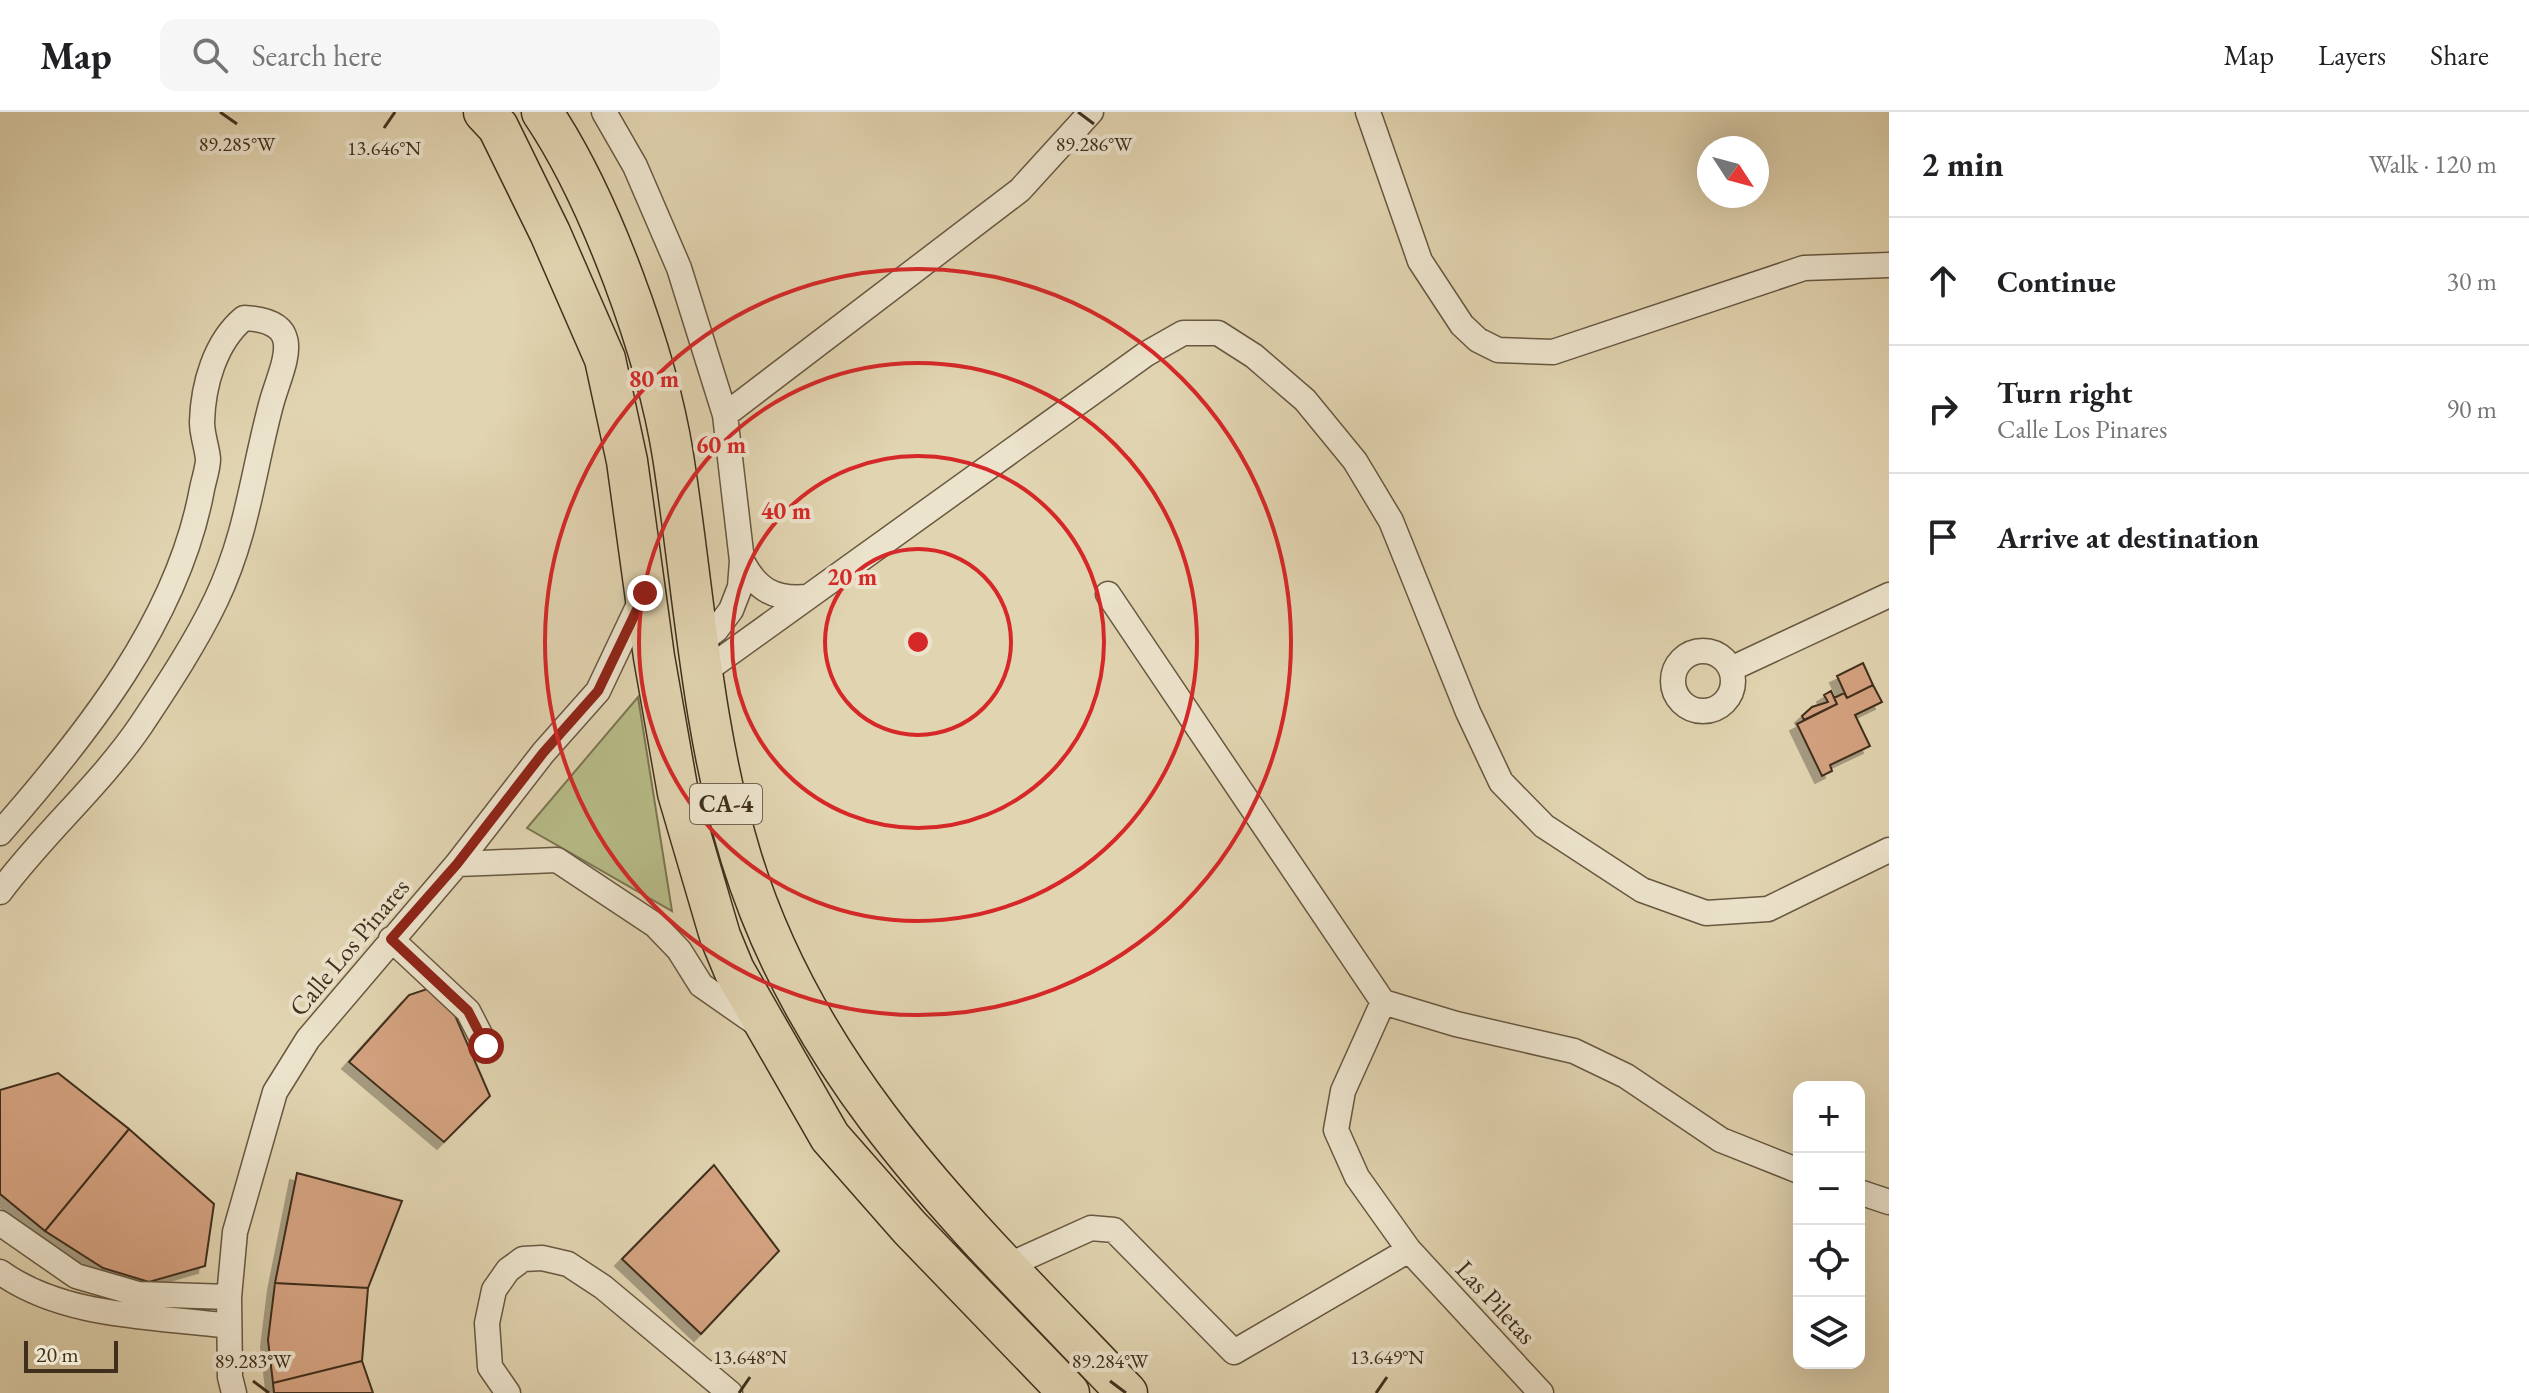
<!DOCTYPE html>
<meta charset="utf-8">
<style>
:root{--surface:#fff;--page:#f6f6f6;--text:#202124;--muted:#757577;--line:#e0e0e0}
body{margin:0;font-family:"EB Garamond",serif;background:var(--page);color:var(--text)}
.controls{position:absolute;right:24px;bottom:24px;display:grid;overflow:hidden;border-radius:16px;box-shadow:0 8px 32px #0002}
.controls button{width:72px;height:72px;display:grid;place-items:center;padding:0;border:0;border-bottom:2px solid var(--line);background:var(--surface);color:var(--text);font:40px sans-serif}
.compass{position:absolute;left:1697px;top:24px;width:72px;height:72px;border-radius:50%;background:var(--surface);box-shadow:0 8px 32px #0002;rotate:126deg}
.scale{position:absolute;left:24px;bottom:20px;width:94px;box-sizing:border-box;padding-left:8px;border:4px solid #3f2f1c;border-top:0;font-size:22px;line-height:28px;white-space:nowrap;color:#3f2f1c;-webkit-text-stroke:6px #ece3cc;paint-order:stroke}
.stop{position:absolute;width:24px;height:24px;margin:-18px;border:6px solid #8f2418;border-radius:50%;background:#fff}
.stop.end{background:#8f2418;border-color:#fff;box-shadow:0 2px 8px #0008}
.list{margin:0;padding:0;list-style:none}
h2{display:flex;justify-content:space-between;align-items:center;height:104px;margin:0;padding:0 32px;font-size:34px}
h2 small{font-size:26px;font-weight:400;color:var(--muted)}
.list li{display:grid;grid-template-columns:52px 1fr auto;gap:24px;align-items:center;box-sizing:border-box;height:128px;padding:0 32px;border-top:2px solid var(--line)}
.list b{display:block;font-size:30px;white-space:nowrap}
.list p{margin:0;font-size:26px;white-space:nowrap;color:var(--muted)}
.list em{font-size:26px;font-style:normal;color:var(--muted)}
.icon{flex:none;width:44px;height:44px;fill:none;stroke:currentColor;stroke-width:2;stroke-linecap:round;stroke-linejoin:round}
.map{position:relative;flex:none;width:1889px;height:1281px;overflow:hidden}
header{display:flex;align-items:center;gap:48px;box-sizing:border-box;height:112px;padding:0 40px;background:var(--surface);border-bottom:2px solid var(--line)}
header strong{font-size:38px}
nav{display:flex;gap:44px;margin-inline-start:auto;font-size:28px}
.search{width:560px;height:72px;background:var(--page);display:flex;align-items:center;gap:20px;box-sizing:border-box;padding:0 28px;border-radius:16px;color:var(--muted);font-size:30px}
main{display:flex}
aside{flex:1;background:var(--surface)}
.map>svg:first-child{display:block}
.green{fill:#b7bc88;stroke:#7b7652;stroke-width:2}
.building{fill:#d4a280;stroke:#3f2f1c;stroke-width:2;filter:url(#shadow)}
.lines{fill:none;stroke-linecap:round;stroke-linejoin:round}
.minor-casing{stroke:#685841;stroke-width:27}
.trunk-casing{stroke:#3f2f1c;stroke-width:43}
.minor{stroke:#ece3cc;stroke-width:24}
.trunk{stroke:#e1d4b0;stroke-width:40}
.route{stroke:#8f2418;stroke-width:10}
.ticks{fill:none;stroke:#3f2f1c;stroke-width:3}
.ring{fill:none;stroke:#d62828;stroke-width:4}
.labels{text-anchor:middle;stroke-width:8;stroke-linejoin:round;paint-order:stroke}
.shield{fill:#ece3cc;stroke:#736551;stroke-width:2}
.shield-label{font-size:24px;font-weight:bold;fill:#3f2f1c}
.street-label{font-size:26px;fill:#3f2f1c;stroke:#ece3cc}
.ticks-label{font-size:20px;text-anchor:middle;fill:#3f2f1c;stroke:#ece3cc;stroke-width:8;stroke-linejoin:round;paint-order:stroke}
.centre{fill:#d62828;stroke:#ece3cc;stroke-width:4}
.ring-label{font-size:24px;text-anchor:middle;font-weight:bold;fill:#d62828;stroke:#ece3cc;stroke-width:8;stroke-linejoin:round;paint-order:stroke}
</style>
<header>
<strong>Map</strong>
<div class="search"><svg class="icon" aria-label="search" viewBox="0 0 24 24"><circle cx="10" cy="10" r="6"/><path d="M15 15l6 6"/></svg>Search here</div>
<nav><a>Map</a><a>Layers</a><a>Share</a></nav>
</header>
<main>
<div class="map">
<svg width="1889" height="1281" viewBox="0 0 1889 1281">
<defs>
<filter id="shadow"><feDropShadow dx="-7" dy="7" stdDeviation="0" flood-color="#0004"/></filter>
</defs>
<rect width="100%" height="100%" fill="#e1d4b0"/>
<filter id="stains"><feTurbulence type="fractalNoise" baseFrequency=".0025" numOctaves="4"/><feColorMatrix values="0 0 0 0 .2 0 0 0 0 .09 0 0 0 0 .02 0 0 0 .5 -.17"/></filter>
<radialGradient id="worn" r=".72"><stop offset=".6" stop-color="#630" stop-opacity="0"/><stop offset="1" stop-color="#630" stop-opacity=".3"/></radialGradient>
<path class="green" d="M638 585 672 799 527 716Z"/>
<path class="building" d="M1863 551 1873 573 1847 586 1837 564Z
M1873 573 1882 590 1855 603 1870 634 1830 653 1832 659 1822 664 1797 612 1837 592 1834 586 1844 581 1847 586Z
M1831 579 1837 592 1804 608 1802 604 1812 595 1828 590 1824 583Z
M430 876 447 885 490 984 444 1030 349 950 409 883Z
M58 961 129 1017 45 1119 0 1082V978Z
M129 1017 214 1092 205 1154 149 1170 103 1156 45 1119Z
M714 1053 779 1139 701 1222 622 1147Z
M297 1061 402 1089 368 1176 275 1171Z
M275 1171 368 1176 362 1249 273 1271 268 1228Z
M362 1249 373 1281H274L273 1271Z"/>
<g class="lines">
<defs>
<path id="minor" d="M604 0 635 54 679 156 725 303 742 449 740 475 731 498 716 518 695 534
M1368 0 1420 149 1462 213 1478 228 1498 238 1553 240 1804 156 1889 153
M725 303 1020 78 1091 0
M742 449C757 478 775 488 807 485
M1108 482 1383 890 1456 912 1574 939 1626 964 1721 1028 1799 1059
M1673 569a30 30 0 1 1 60 0a30 30 0 1 1-60 0Z
M1733 556 1889 483
M701 562 1146 242 1183 221H1218L1254 244 1305 288 1355 349 1391 409 1468 600 1501 670 1544 714 1642 778 1706 801 1768 797 1889 738
M0 721C86 623 178 508 202 377 204 367 208 356 208 347 207 335 202 323 202 310 203 273 215 230 244 206 308 209 283 251 272 289 253 358 248 421 216 488 196 530 167 574 141 613 101 672 43 722 0 780
M457 752 557 748 655 813 679 838 701 873 757 912
M391 827 468 899 486 934
M1383 890 1343 979 1336 1018 1357 1065 1409 1138 1541 1281
M1859 1080 1889 1090
M0 1111 76 1164 138 1182 229 1185
M1007 1154 1091 1116 1114 1118 1234 1240 1409 1138
M0 1160C64 1206 153 1204 229 1214
M234 1281 230 1265 229 1185 235 1120 275 980 308 927 457 752 543 641 598 579 642 486
M508 1281 490 1255 487 1211 494 1178 508 1158 523 1147 542 1146 568 1152 603 1175 730 1281"/>
<path id="trunk" d="M484 0 498 15 550 121 605 247 627 349 654 545 678 681 720 824 734 858 830 1025 910 1116 1069 1281
M542 0C600 86 657 242 673 344 694 478 701 614 741 745 810 970 970 1116 1127 1281"/>
</defs>
<use href="#minor" class="minor-casing"/>
<use href="#trunk" class="trunk-casing"/>
<use href="#minor" class="minor"/>
<use href="#trunk" class="trunk"/>
</g>
<g class="lines">
<path class="route" d="M486 934 468 899 391 827 457 752 543 641 598 579 645 481"/>
</g>
<path class="ticks" d="M220 0 237 12M1078 0 1094 12M384 16 395 0M253 1269 269 1281M1110 1269 1126 1281M739 1281 750 1265M1376 1281 1387 1265"/>
<g class="ring">
<circle cx="918" cy="530" r="93"/>
<circle cx="918" cy="530" r="186"/>
<circle cx="918" cy="530" r="279"/>
<circle cx="918" cy="530" r="373"/>
</g>
<g class="labels">
<rect class="shield" x="690" y="672" width="72" height="40" rx="6"/>
<g class="shield-label">
<text x="726" y="700">CA-4</text>
</g>
<g class="street-label">
<text transform="translate(349 835) rotate(-50)" y="9">Calle Los Pinares</text>
<text transform="translate(1496 1190) rotate(47)" y="9">Las Piletas</text>
</g>
</g>
<g class="ticks-label">
<text x="237" y="39">89.285°W</text>
<text x="1094" y="39">89.286°W</text>
<text x="384" y="43">13.646°N</text>
<text x="750" y="1252">13.648°N</text>
<text x="1387" y="1252">13.649°N</text>
<text x="253" y="1256">89.283°W</text>
<text x="1110" y="1256">89.284°W</text>
</g>
<circle cx="918" cy="530" r="12" class="centre"/>
<g class="ring-label">
<text x="654" y="275">80 m</text>
<text x="721" y="341">60 m</text>
<text x="786" y="407">40 m</text>
<text x="852" y="473">20 m</text>
</g>
<rect width="100%" height="100%" filter="url(#stains)"/>
<rect width="100%" height="100%" fill="url(#worn)"/>
</svg>
<div class="controls">
<button>+</button>
<button>−</button>
<button><svg class="icon" aria-label="locate" viewBox="0 0 24 24"><circle cx="12" cy="12" r="6"/><path d="M12 2v4M12 18v4M2 12h4M18 12h4"/></svg></button>
<button><svg class="icon" aria-label="layers" viewBox="0 0 24 24"><path d="M12 4l9 5-9 5-9-5zM3 14l9 5 9-5"/></svg></button>
</div>
<svg class="compass" viewBox="-18 -18 36 36"><path d="M0-13l5 13h-10z" fill="#e53935"/><path d="M0 13l5-13h-10z" fill="#757577"/></svg>
<div class="scale">20 m</div>
<div class="stop" style="left:486px;top:934px"></div>
<div class="stop end" style="left:645px;top:481px"></div>
</div>
<aside>
<h2>2 min<small>Walk · 120 m</small></h2>
<ul class="list">
<li><svg class="icon" aria-label="ahead" viewBox="0 0 24 24"><path d="M12 20V5M6 11l6-6 6 6"/></svg><div><b>Continue</b></div><em>30 m</em></li>
<li><svg class="icon" aria-label="right" viewBox="0 0 24 24"><path d="M7 20v-9h11M14 6l5 5-5 5"/></svg><div><b>Turn right</b><p>Calle Los Pinares</p></div><em>90 m</em></li>
<li><svg class="icon" aria-label="arrive" viewBox="0 0 24 24"><path d="M6 21V4h12l-3 4 3 4H6"/></svg><div><b>Arrive at destination</b></div></li>
</ul>
</aside>
</main>
